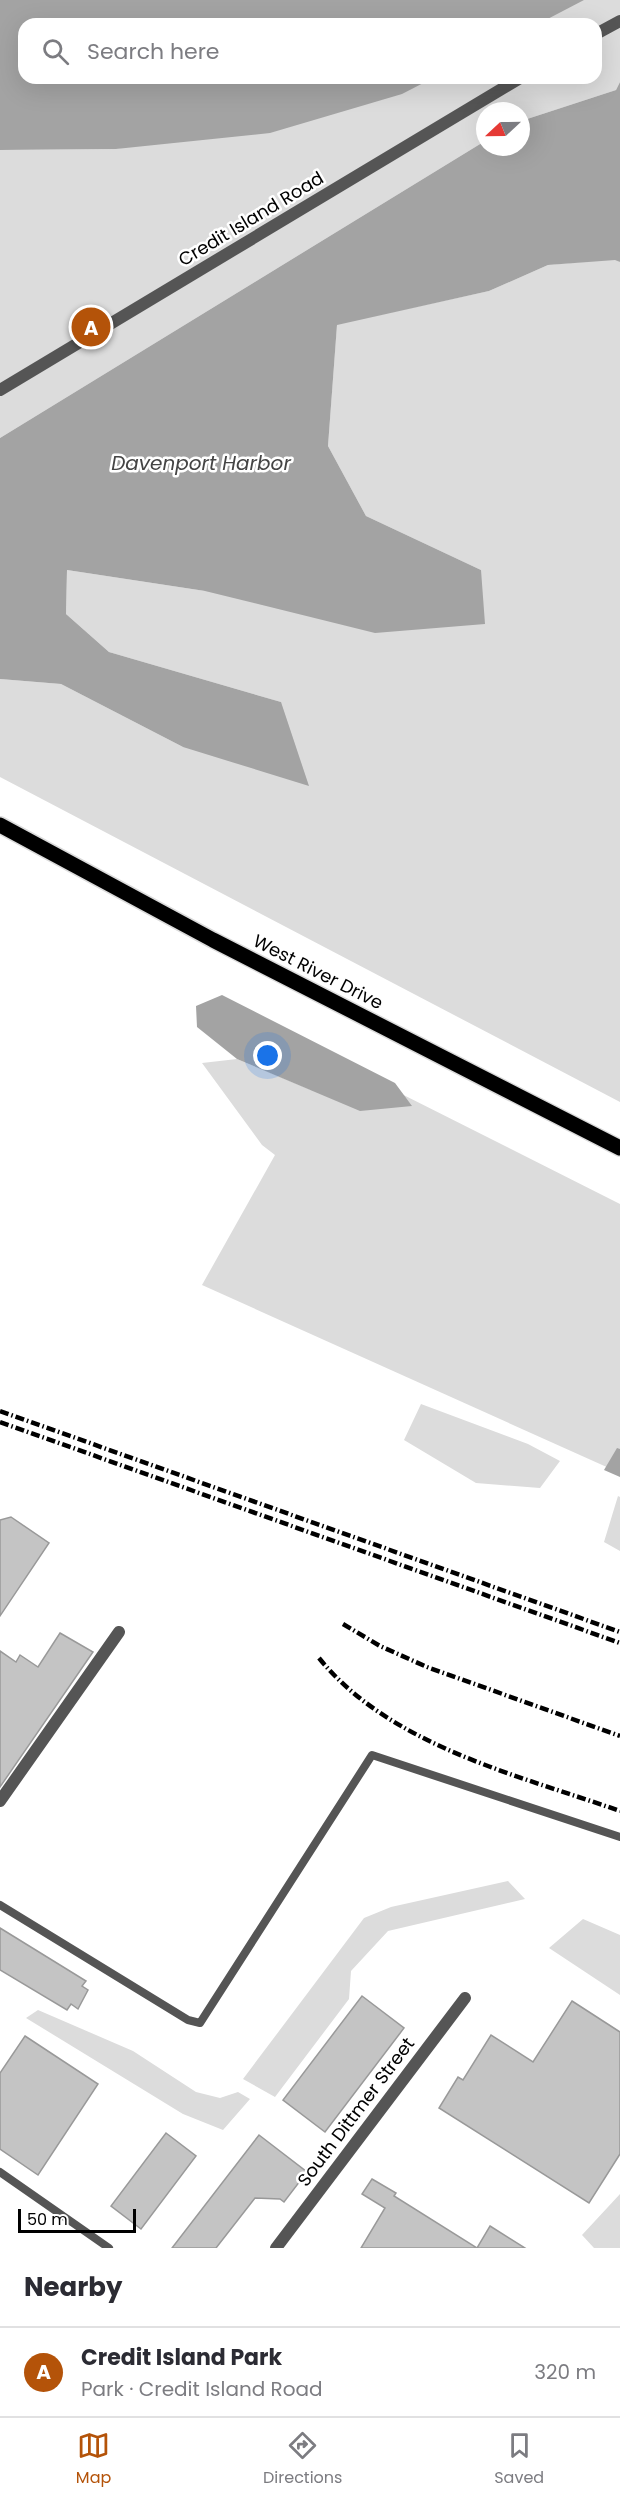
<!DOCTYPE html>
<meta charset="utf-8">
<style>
:root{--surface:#fff;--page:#f2f2f3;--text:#2b2b33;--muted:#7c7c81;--line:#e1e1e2;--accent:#b45309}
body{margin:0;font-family:Poppins,sans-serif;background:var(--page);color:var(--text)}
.compass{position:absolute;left:476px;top:102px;width:54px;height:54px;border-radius:50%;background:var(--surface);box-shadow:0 6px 24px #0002;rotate:248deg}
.scale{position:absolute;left:18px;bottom:15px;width:118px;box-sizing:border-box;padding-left:6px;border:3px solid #000;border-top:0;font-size:16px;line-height:21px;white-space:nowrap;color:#000;-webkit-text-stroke:4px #fff;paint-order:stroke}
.you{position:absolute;left:268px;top:1056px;width:21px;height:21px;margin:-15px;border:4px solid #fff;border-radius:50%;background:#1a73e8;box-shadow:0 0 0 9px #1a73e833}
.badge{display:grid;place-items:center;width:39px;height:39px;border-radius:50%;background:var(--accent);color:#fff;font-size:20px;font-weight:700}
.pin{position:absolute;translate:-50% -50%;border:3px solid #fff;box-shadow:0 2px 6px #0006}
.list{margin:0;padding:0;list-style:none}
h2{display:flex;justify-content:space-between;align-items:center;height:78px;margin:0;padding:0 24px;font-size:26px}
h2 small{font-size:20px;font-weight:400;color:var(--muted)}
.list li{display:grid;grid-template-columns:39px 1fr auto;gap:18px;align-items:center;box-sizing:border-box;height:90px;padding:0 24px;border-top:2px solid var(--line)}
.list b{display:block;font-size:22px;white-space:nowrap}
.list p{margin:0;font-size:20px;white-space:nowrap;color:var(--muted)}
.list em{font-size:20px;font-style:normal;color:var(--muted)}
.icon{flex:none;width:33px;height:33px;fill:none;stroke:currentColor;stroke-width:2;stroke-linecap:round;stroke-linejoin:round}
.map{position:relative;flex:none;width:620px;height:2248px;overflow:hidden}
.search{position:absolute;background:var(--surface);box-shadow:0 6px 24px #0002;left:18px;right:18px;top:18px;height:66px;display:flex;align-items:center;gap:15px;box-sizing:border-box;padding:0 21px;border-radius:18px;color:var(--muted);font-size:22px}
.sheet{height:168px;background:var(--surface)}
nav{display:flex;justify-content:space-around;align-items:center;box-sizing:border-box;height:84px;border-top:2px solid var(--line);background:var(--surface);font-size:16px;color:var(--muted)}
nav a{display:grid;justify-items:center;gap:3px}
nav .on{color:var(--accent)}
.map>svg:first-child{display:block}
.green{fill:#dcdcdc}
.water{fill:#a3a3a3}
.building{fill:#c4c4c4;stroke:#999;stroke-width:1.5}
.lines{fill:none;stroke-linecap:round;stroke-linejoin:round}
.primary-casing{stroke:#dbdbdb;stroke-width:18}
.lane{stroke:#555;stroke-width:8}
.street{stroke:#555;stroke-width:12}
.primary{stroke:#000;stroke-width:15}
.rail{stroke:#000;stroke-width:4.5;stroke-dasharray:9 3 1.5 3;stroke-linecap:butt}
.labels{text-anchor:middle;stroke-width:5;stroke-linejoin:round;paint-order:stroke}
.street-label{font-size:18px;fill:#000;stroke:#fff}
.water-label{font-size:20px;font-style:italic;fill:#444;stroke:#fff}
</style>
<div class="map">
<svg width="620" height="2248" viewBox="0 0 620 2248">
<rect width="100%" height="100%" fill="#fff"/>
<path class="green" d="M580 0H620V82L616 90 521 121V111H485V141L0 438V150L116 149 432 78H596V24H535Z
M615 259 620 262V1102L0 777V679L61 684 183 747 281 702 109 652 66 614 67 570 205 591 481 570 366 516 328 446 337 324 489 291 548 265Z
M330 1058 620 1204V1473L202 1285 275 1155 262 1145 202 1063 237 1059 311 1090Z
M421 1404 528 1444 560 1461 540 1488 476 1483 404 1440Z
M618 1496 620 1497V1551L604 1542Z
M508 1881 525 1899 388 1931 351 1971 349 1999 275 2097 243 2079 364 1918 391 1907Z
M583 1919 620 1935V1995L549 1948Z
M38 2010 133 2051 196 2092 220 2098 238 2092 250 2099 223 2130 183 2114 26 2018Z
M620 2194V2248H594L582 2235Z"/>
<path class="water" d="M0 0H584L538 24H24V78H433L402 94 270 133 116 149 0 150Z
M620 82V262L615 260 548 265 489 291 337 325 328 446 366 516 481 570 485 624 375 633 205 591 67 570 66 614 109 652 281 702 309 786 183 747 61 684 0 679V438L485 141V147H521V121L616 90Z
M222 995 395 1083 412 1106 360 1111 237 1059 197 1027 196 1006Z
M617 1448 620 1449V1477L604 1470Z"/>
<path class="building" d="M11 1517 49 1543 0 1616V1520Z
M60 1633 93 1652 0 1787V1651L16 1662 20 1655 38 1667Z
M0 1928 86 1981 82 1986 88 1990 78 2009 71 2004 67 2010 0 1970Z
M362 1996 404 2028 325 2132 283 2100Z
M572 2001 620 2032V2154L589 2203 439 2108 458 2077 463 2080 491 2035 533 2062Z
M25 2036 98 2084 38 2175 0 2149V2073Z
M166 2133 196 2156 141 2229 111 2206Z
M259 2135 307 2172 284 2202 280 2199 255 2198 216 2248H172Z
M372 2179 396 2193 394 2196 477 2248H361L385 2208 362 2194Z
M490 2226 525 2248H477Z"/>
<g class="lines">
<defs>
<path id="primary" d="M0 825 213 940 620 1148"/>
</defs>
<use href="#primary" class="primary-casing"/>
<path class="lane" d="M0 1905 188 2020 200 2023 372 1755 620 1837
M0 2172 109 2248"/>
<path class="street" d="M596 34 620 21
M0 390 520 78
M0 1801 119 1632
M276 2248 465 1998"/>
<use href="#primary" class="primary"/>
<path class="rail" d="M0 1411 620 1632
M0 1422 620 1643
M343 1624 380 1646 427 1667 620 1736
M319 1658C390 1746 518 1775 620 1811"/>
</g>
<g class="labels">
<g class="street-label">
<text transform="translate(251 219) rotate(-31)" y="6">Credit Island Road</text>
<text transform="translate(318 972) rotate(27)" y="6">West River Drive</text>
<text transform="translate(356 2112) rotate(-53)" y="6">South Dittmer Street</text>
</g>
<g class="water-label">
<text x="201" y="470">Davenport Harbor</text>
</g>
</g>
</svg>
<svg class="compass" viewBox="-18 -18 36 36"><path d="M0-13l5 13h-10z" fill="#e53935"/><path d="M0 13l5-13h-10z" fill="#7c7c81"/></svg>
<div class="scale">50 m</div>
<div class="you"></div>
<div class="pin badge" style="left:91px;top:327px">A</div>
<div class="search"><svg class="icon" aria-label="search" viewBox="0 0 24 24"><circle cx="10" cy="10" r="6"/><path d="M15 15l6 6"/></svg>Search here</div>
</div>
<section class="sheet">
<h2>Nearby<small></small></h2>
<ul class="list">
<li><span class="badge">A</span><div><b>Credit Island Park</b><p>Park · Credit Island Road</p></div><em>320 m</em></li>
</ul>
</section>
<nav>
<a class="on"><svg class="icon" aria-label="map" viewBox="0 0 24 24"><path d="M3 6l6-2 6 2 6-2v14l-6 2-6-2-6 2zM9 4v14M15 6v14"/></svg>Map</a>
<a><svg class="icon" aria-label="directions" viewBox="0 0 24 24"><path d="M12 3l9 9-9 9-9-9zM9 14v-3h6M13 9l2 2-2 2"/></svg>Directions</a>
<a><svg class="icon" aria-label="saved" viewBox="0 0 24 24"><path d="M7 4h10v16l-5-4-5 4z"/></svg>Saved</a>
</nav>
